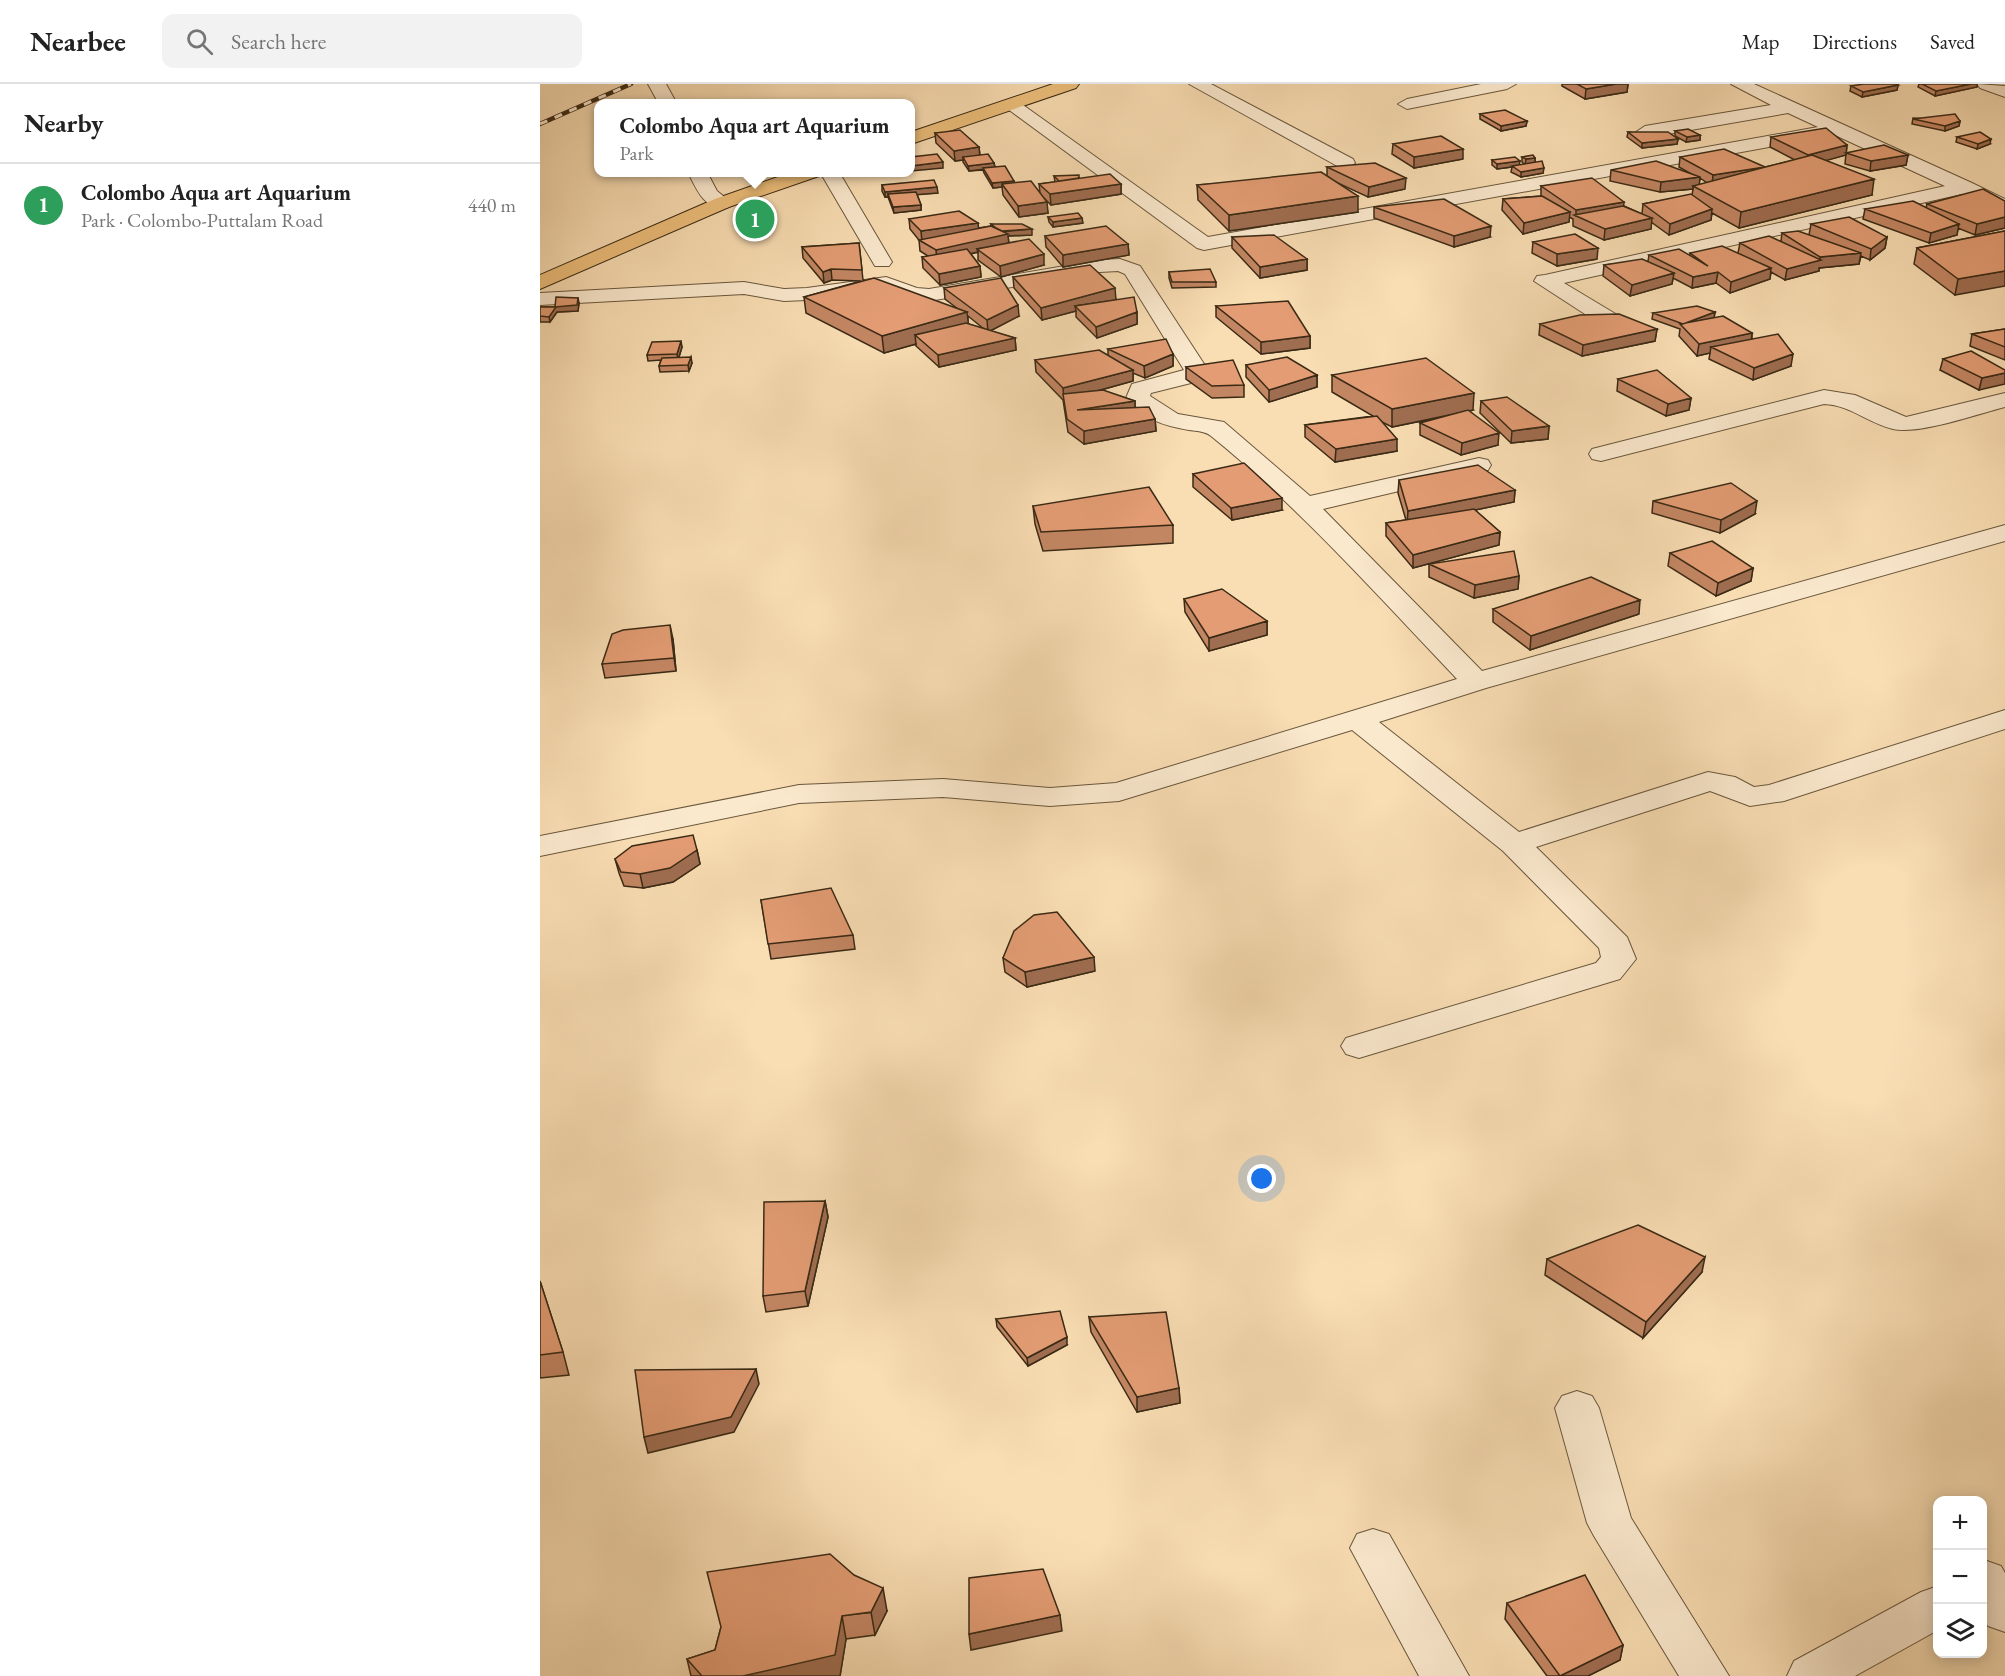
<!DOCTYPE html>
<meta charset="utf-8">
<style>
:root{--surface:#fff;--page:#f2f2f2;--text:#222;--muted:#767676;--line:#e0e0e0;--accent:#7c3aed}
body{margin:0;font-family:"EB Garamond",serif;background:var(--page);color:var(--text)}
.controls{position:absolute;right:18px;bottom:18px;display:grid;overflow:hidden;border-radius:12px;box-shadow:0 3px 15px #0003}
.controls button{width:54px;height:54px;display:grid;place-items:center;padding:0;border:0;border-bottom:2px solid var(--line);background:var(--surface);color:var(--text);font:30px sans-serif}
.you{position:absolute;left:722px;top:1095px;width:21px;height:21px;margin:-15px;border:4px solid #fff;border-radius:50%;background:#1a73e8;box-shadow:0 0 0 9px #1a73e833}
.badge{display:grid;place-items:center;width:39px;height:39px;border-radius:50%;background:var(--accent);color:#fff;font-size:20px;font-weight:700}
.pin{position:absolute;translate:-50% -50%;border:3px solid #fff;box-shadow:0 2px 6px #0006}
.popup{position:absolute;left:54px;top:15px;width:321px;height:78px;box-sizing:border-box;display:grid;place-content:center;border-radius:12px;background:var(--surface);filter:drop-shadow(0 2px 4px #0005);font-size:20px;white-space:nowrap;color:var(--muted)}
.popup b{font-size:22px;color:var(--text)}
.popup::after{content:'';position:absolute;left:50%;top:100%;margin-left:-12px;border:12px solid transparent;border-top-color:var(--surface)}
.list{margin:0;padding:0;list-style:none}
h2{display:flex;justify-content:space-between;align-items:center;height:78px;margin:0;padding:0 24px;font-size:26px}
h2 small{font-size:20px;font-weight:400;color:var(--muted)}
.list li{display:grid;grid-template-columns:39px 1fr auto;gap:18px;align-items:center;box-sizing:border-box;height:84px;padding:0 24px;border-top:2px solid var(--line)}
.list b{display:block;font-size:22px;white-space:nowrap}
.list p{margin:0;font-size:20px;white-space:nowrap;color:var(--muted)}
.list em{font-size:20px;font-style:normal;color:var(--muted)}
.icon{flex:none;width:33px;height:33px;fill:none;stroke:currentColor;stroke-width:2;stroke-linecap:round;stroke-linejoin:round}
.map{position:relative;flex:none;width:1465px;height:1592px;overflow:hidden}
header{display:flex;align-items:center;gap:36px;box-sizing:border-box;height:84px;padding:0 30px;background:var(--surface);border-bottom:2px solid var(--line)}
header strong{font-size:28px}
nav{display:flex;gap:33px;margin-inline-start:auto;font-size:21px}
.search{width:420px;height:54px;background:var(--page);display:flex;align-items:center;gap:15px;box-sizing:border-box;padding:0 21px;border-radius:12px;color:var(--muted);font-size:22px}
main{display:flex}
aside{flex:1;background:var(--surface)}
.map>svg:first-child{display:block}
.lines{fill:none;stroke-linecap:round;stroke-linejoin:round}
.street-casing{stroke:#6a573c;stroke-width:2}
.highway-casing{stroke:#3a2a15;stroke-width:2}
.street{fill:#fbe9ce;fill-rule:evenodd}
.highway{fill:#ecbe7a;fill-rule:evenodd}
.rail-casing{stroke:#3a2a15;stroke-width:4.5}
.rail{stroke:#fbe9ce;stroke-width:3;stroke-dasharray:8;stroke-linecap:butt}
.wall{fill:#c38663;stroke:#3a2a15;stroke-width:1.5;fill-rule:evenodd}
.shaded-wall{fill:#9f6d50;stroke:#3a2a15;stroke-width:1.5}
.building{fill:#e39c73;stroke:#3a2a15;stroke-width:1.5}
</style>
<header>
<strong>Nearbee</strong>
<div class="search"><svg class="icon" aria-label="search" viewBox="0 0 24 24"><circle cx="10" cy="10" r="6"/><path d="M15 15l6 6"/></svg>Search here</div>
<nav><a>Map</a><a>Directions</a><a>Saved</a></nav>
</header>
<main>
<aside>
<h2>Nearby<small></small></h2>
<ul class="list">
<li><span class="badge" style="background:#2e9e5b">1</span><div><b>Colombo Aqua art Aquarium</b><p>Park · Colombo-Puttalam Road</p></div><em>440 m</em></li>
</ul>
</aside>
<div class="map">
<svg width="1465" height="1592" viewBox="0 0 1465 1592">
<rect width="100%" height="100%" fill="#f9ddb3"/>
<filter id="stains"><feTurbulence type="fractalNoise" baseFrequency=".00333" numOctaves="4"/><feColorMatrix values="0 0 0 0 .2 0 0 0 0 .09 0 0 0 0 .02 0 0 0 .5 -.17"/></filter>
<radialGradient id="worn" r=".72"><stop offset=".6" stop-color="#630" stop-opacity="0"/><stop offset="1" stop-color="#630" stop-opacity=".3"/></radialGradient>
<g class="lines">
<defs>
<path id="street" d="M108 0H126L137 20H119Z
M649 0H671L813 75 815 79 806 85 799 83Z
M941 0H976L967 5 867 25 858 20 867 15Z
M1191 0H1214L1432 99 1465 115V128L1422 110 1024 199 1084 235 1087 240 1084 245H1068L994 197 997 192 1005 191 1405 102 1295 51 664 166 657 164 461 20 470 15 476 16 668 153 1278 43 1248 29 1105 54 1096 48 1105 42 1231 21Z
M1437 0 1465 2V13L1440 4Z
M148 88H167L177 107 192 119 189 123C166 129 156 105 148 88Z
M280 88H299L352 178 349 182H335Z
M580 175 600 182 668 286 663 296 611 309 610 312 638 330 684 338 770 412 939 374 948 376 951 381 948 386 783 425 942 587 1465 441V457L946 604 839 638 979 748 1168 688 1195 693 1214 703 1229 701 1465 626V645L1244 717 1210 722 1170 707 996 763 1087 853 1096 875 1080 895 819 974 806 970 801 962 806 954 1056 879 1061 873 1059 864 963 767 812 646 579 717 510 722 403 713 259 719 0 772V752L259 701 403 695 510 704 576 699 917 595C837 511 760 424 671 352 665 347 656 347 649 346 625 342 601 335 586 314L592 300 644 286 585 190 578 187 560 188 389 217 363 214 345 206 267 216 244 217 204 210 0 221V209L204 198 244 205 267 204 346 193 377 204 389 205 560 176Z
M1284 306 1315 311 1366 333 1465 309V323C1437 330 1378 351 1353 345 1328 339 1310 321 1284 320L1061 377 1052 375 1049 370 1052 365Z
M1037 1307 1052 1312 1059 1324 1091 1434 1189 1592H1139L1054 1452 1047 1439 1015 1324 1022 1312Z
M833 1445 849 1450 929 1592H879L810 1464 817 1450Z
M1444 1476 1461 1482 1465 1489V1548L1448 1542 1442 1533Z
M1398 1502V1546L1315 1592H1247L1254 1577 1381 1508Z"/>
<path id="highway" d="M513 0H539L536 4 371 60V48Z
M252 88H281L279 92 189 123 0 205V191L175 115Z"/>
</defs>
<use href="#street" class="street-casing"/>
<use href="#highway" class="highway-casing"/>
<use href="#street" class="street"/>
<use href="#highway" class="highway"/>
<defs>
<path id="rail" d="M0 40 91 0"/>
</defs>
<use href="#rail" class="rail-casing"/>
<use href="#rail" class="rail"/>
</g>
<path class="wall" d="M1022 0H1088L1087 8 1045 15 1022 2Z
M1379 0H1437V3L1395 12 1378 3Z
M1358 1 1357 6 1322 13 1310 7 1311 2Z
M940 30 987 37 986 42 961 47 940 35Z
M1373 34 1420 37 1419 42 1405 47 1372 40Z
M1135 47 1160 51V56L1146 58 1135 52Z
M1088 48 1138 55 1137 60 1102 64 1087 53Z
M395 49 439 63 440 71 454 79 455 83 474 97V99L500 109 499 100 515 98 514 92 581 100V110L511 121 505 115 508 129 479 133 463 111 462 103 453 104 444 89 443 86 429 87 423 78V76L415 77 396 59Z
M1231 53 1307 61 1306 71 1286 76 1332 111 1199 144 1172 129 1171 136 1129 151 1111 138V145L1064 156 1033 142V135L1029 133V138L983 150 962 126 963 115 1001 112V102L1084 122 1102 130 1103 120 1152 111 1153 105 1120 108 1070 97 1071 86 1153 91 1139 83 1140 73 1225 83 1255 76 1230 63ZM1160 94 1167 99 1159 101Z
M1417 53 1450 60 1437 65 1416 58Z
M853 60 923 75 874 84 852 70Z
M1306 69 1368 71 1366 81 1330 87 1305 80Z
M982 73 995 74V78L1003 89 981 93 971 88 972 83 957 85 952 81V76L979 81 984 80 982 78Z
M787 83 865 105 828 113 798 99 818 128 689 147 658 116 657 101 787 92Z
M342 101 398 109 377 110 381 121V126L354 129 348 113H345L342 107Z
M1465 117V144L1435 151 1418 144 1417 151 1389 159 1323 135 1325 125 1386 124 1387 120Z
M834 123 950 153 914 163 834 134Z
M508 133 543 139 513 143 509 138Z
M369 135 438 139V144L451 142V140L492 151 468 152 469 159 504 181 461 193 438 176V168L431 170 440 182 441 193 400 201 383 184 382 173 388 172 380 167 379 156 370 145Z
M1271 140 1347 153 1345 164 1330 176 1321 172 1319 180 1279 184V187L1245 196 1231 188 1230 195 1190 209 1176 199 1152 204 1133 194 1132 200 1090 212 1063 192 1064 181 1108 177 1109 171 1150 172V169H1198L1200 159 1241 157 1242 149 1269 151Z
M1465 147 1415 211 1374 180 1377 164Z
M505 152 588 160 589 171 523 183 506 163Z
M692 153 767 175V186L720 194 692 164Z
M993 158 1057 175 1017 182 992 169Z
M319 159 323 196 418 225 405 215 404 204 479 232 450 247 475 254 476 266 399 283 376 262V260L344 269 266 229 264 213 321 197 292 196 284 199 263 174 262 163ZM428 232 444 245 428 240Z
M629 188 676 198V203L632 204 629 194Z
M473 193 576 215 597 228V240L557 254 536 233V227L502 236 474 204Z
M39 219 38 227 17 228 10 238H0V223H15Z
M676 222 770 252V264L721 270 676 233Z
M1175 228 1174 234 1212 249V255L1251 282 1213 296 1169 275 1170 269 1157 272 1139 252 1140 245 1112 235 1113 229Z
M1000 240 1117 245 1115 257 1042 272 999 251Z
M1465 245V276L1430 262 1432 250Z
M142 263 139 273 152 279 149 287 120 288 119 282 121 276 108 277 107 271Z
M568 265 633 270V282L605 294 593 289V297L561 306 595 317V323L615 335 616 347 544 360 528 348 523 316 496 288 495 276 568 271Z
M1403 275 1465 286 1439 306 1400 286Z
M706 281 777 291V303L729 318 706 293Z
M646 283 704 301V313L672 314 646 295Z
M792 291 933 326 930 327 958 361 921 371 880 351V339L897 334 852 343 842 338 857 367 795 378 765 353V341L833 332 792 308Z
M1078 295 1151 314 1149 326 1126 332 1077 307Z
M941 317 1009 342 1008 355 971 359 940 329Z
M653 390 742 426 692 436 653 403Z
M859 396 975 406 974 418 935 426 960 448 959 461 873 484 846 452V439L866 436 858 409Z
M1113 417 1215 430 1180 449 1112 429Z
M493 422 633 441V459L503 467 495 440Z
M1130 469 1213 484 1211 497 1176 512 1128 482Z
M889 480 979 492 978 505 934 514 889 493Z
M644 515 727 537V551L669 567 645 528Z
M953 525 1099 530 990 566 953 538Z
M133 555 136 587 65 594 62 580Z
M157 766 160 780 133 798 103 804 84 802 79 789 75 775Z
M221 816 313 851 315 865 231 875Z
M463 874 555 887 487 903 465 888Z
M285 1117 288 1133 268 1222 226 1228 223 1212Z
M1007 1175 1162 1188 1103 1254 1005 1191Z
M0 1197 23 1268 29 1291 0 1294Z
M549 1233 639 1304 640 1319 597 1328 551 1248Z
M456 1235 527 1261 488 1282 457 1243Z
M967 1519 1083 1561 1080 1576 1048 1592H1007L965 1535Z
M347 1527 335 1551 306 1555 300 1592H151L147 1575 175 1566 181 1543Z"/>
<path class="shaded-wall" d="M1076 0H1088L1087 8 1045 15 1046 5Z
M1431 0H1437V3L1395 12 1396 7Z
M1358 1 1357 6 1322 13 1323 8Z
M987 37 986 42 961 47V42Z
M1420 37 1419 42 1405 47V42Z
M1160 51V56L1146 58 1147 53Z
M1138 55 1137 60 1102 64V59Z
M1451 55 1450 60 1437 65 1438 60Z
M1307 61 1306 71 1267 82 1268 71Z
M439 63 440 74 423 73V76L415 77 414 67Z
M923 65V75L874 84V73Z
M1368 71 1366 81 1330 87 1331 77Z
M995 74V79L985 81 986 75Z
M980 77 979 82 957 85V80Z
M403 78V84L371 87V82Z
M454 79 455 84 429 87 428 82Z
M1225 83 1172 101 1173 91Z
M1004 84 1003 89 981 93V88Z
M1160 93 1159 104 1153 102V105L1120 108 1121 98Z
M866 94 865 105 828 113 829 103Z
M1334 95 1332 111 1199 144 1201 128Z
M474 97 475 102 462 100V103L453 104 452 99Z
M581 100V110L511 121 510 110Z
M397 103 398 109 349 113 348 110V113H345V108Z
M818 112V128L689 147V131Z
M507 118 508 129 479 133 478 122Z
M1084 118 1083 128 1036 132V126Z
M381 121V126L354 129 353 123Z
M1172 125 1171 136 1129 151 1130 140Z
M1030 128 1029 138 983 150 984 139Z
M1465 133V144L1435 151 1437 140Z
M542 134 543 139 513 143V138Z
M1112 134 1111 145 1064 156 1065 145Z
M438 139 439 150 382 158 381 147Z
M1419 140 1417 151 1389 159 1391 149Z
M951 142 950 153 914 163V152Z
M492 145V151L468 152 469 161 437 165 438 168 397 177 396 166 460 148Z
M1347 153 1345 164 1330 176 1331 165Z
M588 160 589 171 523 183V171Z
M1058 164 1057 175 1017 182V170Z
M1321 169 1319 180 1279 184V187L1245 196 1247 185 1280 176V173Z
M504 170V181L461 193 460 182Z
M767 175V186L720 194V183Z
M440 182 441 193 400 201 399 190Z
M1231 184 1230 195 1190 209 1191 198Z
M291 185 292 196 284 199 283 188Z
M1465 187V202L1415 211 1418 195Z
M1178 188 1176 199 1152 204 1153 193Z
M1134 189 1132 200 1090 212 1092 201Z
M575 204 576 216 535 222 536 227 502 236 501 224Z
M38 214 39 219 38 227 17 228 10 238 9 233 15 223Z
M478 221 479 232 448 248 447 236Z
M427 228 429 245 375 251 376 260 344 269 342 252Z
M597 228V240L557 254 556 243Z
M1175 228 1174 234 1143 240Z
M1117 245 1115 257 1042 272 1043 261Z
M1212 249 1211 260 1171 263 1170 269 1157 272 1159 260Z
M770 252V264L721 270V258Z
M475 254 476 266 399 283 398 271Z
M141 257 142 263 138 276 137 270Z
M633 270V282L605 294 604 282Z
M1253 270 1251 282 1213 296 1214 284Z
M151 273 152 279 149 287 148 281Z
M593 286V297L524 316 523 304Z
M1465 289V300L1439 306 1442 294Z
M777 291V303L729 318V306Z
M934 309 933 326 852 343V325Z
M1151 314 1149 326 1126 332 1128 320Z
M595 317V330L537 326Z
M615 335 616 347 544 360V347Z
M1009 342 1008 355 971 359 972 347Z
M959 349 958 361 921 371 922 359Z
M857 355V367L795 378 796 365Z
M975 406 974 418 867 440 868 427Z
M742 414V426L692 436 691 424Z
M1217 417 1215 430 1180 449 1181 436Z
M960 448 959 461 873 484V471Z
M1213 484 1211 497 1176 512 1178 499Z
M979 492 978 505 934 514 935 501Z
M1100 516 1099 530 990 566 991 552Z
M727 537V551L669 567V554Z
M130 541 133 555 136 587 134 574Z
M157 766 160 780 133 798 103 804 100 790Z
M554 873 555 887 487 903 485 888Z
M285 1117 288 1133 268 1222 265 1207Z
M1165 1173 1162 1188 1103 1254 1106 1238Z
M527 1253V1261L488 1282 487 1274Z
M216 1285 219 1300 194 1348 108 1369 104 1353Z
M639 1304 640 1319 597 1328V1313Z
M343 1504 347 1527 335 1551 331 1528Z
M520 1531 522 1547 431 1566 429 1550Z
M302 1532 306 1555 300 1592H203Z
M1083 1561 1080 1576 1048 1592H1020Z"/>
<path class="building" d="M1037 0H1076L1046 5Z
M1324 0H1355L1358 1 1323 8 1311 2Z
M1382 0H1431L1396 7Z
M965 26 987 37 961 42 940 30Z
M1415 30 1420 37 1405 42 1373 35Z
M1286 44 1307 61 1268 71 1231 53Z
M1148 45 1160 51 1147 53 1135 47Z
M420 46 439 63 414 67 395 49Z
M1088 48H1128L1138 55 1102 59Z
M1440 48 1451 55 1438 60 1417 53Z
M901 52 923 65 874 73 853 60Z
M1344 61 1368 71 1331 77 1306 69Z
M1184 65 1225 83 1173 91 1140 73Z
M397 70 403 78 371 82V73Z
M448 70 454 79 428 82 423 73Z
M993 71 995 74 986 75 982 73Z
M1272 71 1334 95 1201 128 1153 102Z
M975 73 980 77 957 80 952 76Z
M1002 77 1004 84 981 88 972 82Z
M1116 77 1160 93 1121 98 1071 86Z
M835 79 866 94 829 103 787 83Z
M465 82 474 97 452 99 443 84Z
M781 88 818 112 689 131 657 101Z
M570 90 581 100 510 110 499 100Z
M539 91V94L519 97 514 92Z
M1052 94 1084 118 1036 126 1001 102Z
M394 96 397 103 345 108 342 101Z
M491 97 507 118 478 122 462 100Z
M1443 105 1465 117V133L1437 140 1387 120Z
M376 108 381 121 353 123 348 110Z
M1151 110 1172 125 1130 140 1103 120Z
M1002 112 1030 128 984 139 963 115Z
M904 115 951 142 914 152 834 123Z
M1373 117 1419 140 1391 149 1325 125Z
M1083 122 1112 134 1065 145 1034 131Z
M419 127 438 139 381 147 369 135Z
M538 129 542 134 513 138 508 133Z
M1309 133 1347 153 1331 165 1271 140Z
M451 140H482L492 145 462 147 456 144Z
M451 142 468 150 396 166 379 156Z
M566 142 588 160 523 171 505 152Z
M1258 147 1321 169 1280 173 1242 149Z
M1465 147V187L1418 195 1377 164Z
M1035 150 1058 164 1017 170 993 158Z
M734 151 767 175 720 183 692 153Z
M1229 152 1281 176 1247 185 1200 159Z
M489 155 504 170 460 182 437 165Z
M319 159 322 186 291 185 283 188 262 163Z
M1182 162 1231 184 1191 198 1178 188 1153 193 1109 171 1139 165 1168 182 1150 169Z
M427 165 440 182 399 190 382 173Z
M1102 175 1134 189 1092 201 1064 181Z
M550 181 575 204 501 224 473 193Z
M670 185 676 198H632L629 188Z
M334 194 427 228 342 252 264 213Z
M461 194 478 221 447 236 404 204Z
M16 213 38 214 37 221 15 223Z
M594 213 597 228 556 243 535 222Z
M748 217 770 252 721 258 676 222Z
M1157 222 1175 228 1143 240 1113 229Z
M0 223H16L9 233 0 232Z
M1079 230 1117 245 1043 261 1000 240 1040 231Z
M1183 232 1212 249 1159 260 1140 240Z
M426 239 475 254 398 271 375 251Z
M1465 245V263L1432 250Z
M1238 250 1253 270 1214 284 1171 263Z
M626 255 633 270 604 282 568 265Z
M141 257 137 270 107 271 112 258Z
M559 266 593 286 523 304 495 276Z
M1431 267 1465 286V289L1442 294 1403 275Z
M151 273 148 281 119 282 122 274Z
M747 273 777 291 729 306 706 281Z
M886 274 934 309 852 325 792 291Z
M693 276 704 301 672 302 646 283Z
M1117 286 1151 314 1128 320 1078 295Z
M563 306 595 317 537 326 609 323 615 335 544 347 527 335 523 310Z
M967 313 1009 342 972 347 941 317Z
M928 326 959 349 922 359 880 339Z
M837 332 857 355 796 365 765 341Z
M704 379 742 414 691 424 653 390Z
M938 381 975 406 868 427 859 396Z
M1191 399 1217 417 1181 436 1113 417Z
M609 403 633 441 501 448 493 422Z
M934 425 960 448 873 471 846 439Z
M1172 457 1213 484 1178 499 1130 469Z
M974 467 979 492 935 501 889 480Z
M1051 493 1100 516 991 552 953 525Z
M682 505 727 537 669 554 644 515Z
M130 541 134 574 62 580 72 550 83 546Z
M153 751 157 766 130 784 100 790 81 788 75 775 92 762Z
M291 804 313 851 228 860 221 816Z
M517 828 554 873 485 888 463 874 474 847 494 831Z
M285 1117 265 1207 223 1212 224 1118Z
M1098 1141 1165 1173 1106 1238 1007 1175Z
M0 1197 23 1268 0 1271Z
M520 1227 527 1253 487 1274 456 1235Z
M626 1228 639 1304 597 1313 549 1233Z
M216 1285 191 1333 104 1353 95 1286Z
M290 1470 314 1491 343 1504 331 1528 302 1532 295 1571 203 1592H162L147 1575 175 1566 181 1543 167 1488Z
M503 1485 520 1531 429 1550V1494Z
M1045 1491 1083 1561 1020 1592 967 1519Z"/>
<rect width="100%" height="100%" filter="url(#stains)"/>
<rect width="100%" height="100%" fill="url(#worn)"/>
</svg>
<div class="controls">
<button>+</button>
<button>−</button>
<button><svg class="icon" aria-label="layers" viewBox="0 0 24 24"><path d="M12 4l9 5-9 5-9-5zM3 14l9 5 9-5"/></svg></button>
</div>
<div class="you"></div>
<div class="pin badge" style="left:215px;top:135px;background:#2e9e5b">1</div>
<div class="popup"><b>Colombo Aqua art Aquarium</b>Park</div>
</div>
</main>
